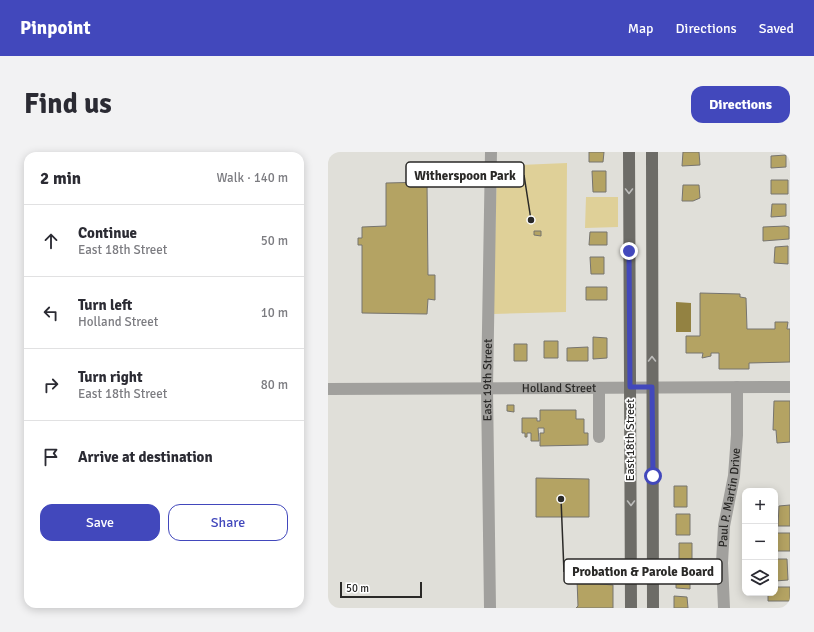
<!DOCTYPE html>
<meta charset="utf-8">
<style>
:root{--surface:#fff;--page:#f2f2f3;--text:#2b2b33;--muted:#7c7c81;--line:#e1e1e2;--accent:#4248bc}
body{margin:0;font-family:Signika,sans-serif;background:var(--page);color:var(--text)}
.controls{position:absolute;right:12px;bottom:12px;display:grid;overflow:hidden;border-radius:8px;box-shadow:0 2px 10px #0003}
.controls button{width:36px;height:36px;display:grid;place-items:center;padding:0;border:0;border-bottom:1px solid var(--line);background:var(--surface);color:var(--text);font:20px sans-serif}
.scale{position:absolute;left:12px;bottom:10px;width:82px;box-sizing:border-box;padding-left:4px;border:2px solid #2a2927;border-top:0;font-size:11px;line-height:14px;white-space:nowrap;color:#2a2927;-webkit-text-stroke:3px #fff;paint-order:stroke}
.stop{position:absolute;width:12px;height:12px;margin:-9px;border:3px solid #4248bc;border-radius:50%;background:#fff}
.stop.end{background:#4248bc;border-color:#fff;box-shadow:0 1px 4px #0008}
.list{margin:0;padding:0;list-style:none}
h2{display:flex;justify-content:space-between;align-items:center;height:52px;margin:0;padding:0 16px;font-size:17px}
h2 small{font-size:13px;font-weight:400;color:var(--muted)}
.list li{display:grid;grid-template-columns:26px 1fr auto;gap:12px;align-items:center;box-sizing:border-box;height:72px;padding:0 16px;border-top:1px solid var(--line)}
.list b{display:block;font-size:15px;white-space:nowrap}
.list p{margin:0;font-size:13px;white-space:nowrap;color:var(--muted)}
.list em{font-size:13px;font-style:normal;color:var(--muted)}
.actions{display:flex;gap:8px;padding:12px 16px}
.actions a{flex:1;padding:9px 0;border:1px solid var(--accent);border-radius:12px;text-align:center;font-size:14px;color:var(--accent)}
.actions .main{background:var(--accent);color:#fff}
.icon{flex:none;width:22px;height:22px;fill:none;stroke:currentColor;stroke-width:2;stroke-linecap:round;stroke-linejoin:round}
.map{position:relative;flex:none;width:462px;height:456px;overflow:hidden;border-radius:12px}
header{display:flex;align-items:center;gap:24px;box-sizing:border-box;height:56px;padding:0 20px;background:var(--accent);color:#fff}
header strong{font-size:19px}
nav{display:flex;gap:22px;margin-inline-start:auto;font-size:14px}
.intro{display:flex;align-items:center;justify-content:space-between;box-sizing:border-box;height:96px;padding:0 24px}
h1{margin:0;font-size:28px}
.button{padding:10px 18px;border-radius:12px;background:var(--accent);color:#fff;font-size:14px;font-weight:700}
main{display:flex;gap:24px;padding:0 24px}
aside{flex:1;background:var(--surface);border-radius:12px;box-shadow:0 2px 10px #0003}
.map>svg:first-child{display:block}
.green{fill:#dfd098}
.water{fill:#938242}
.building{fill:#b4a363;stroke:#76746f}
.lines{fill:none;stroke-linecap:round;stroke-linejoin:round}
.minor{stroke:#a1a09d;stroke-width:12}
.major{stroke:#6d6c67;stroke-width:12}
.oneway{stroke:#bdbdbb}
.route{stroke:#4248bc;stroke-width:5}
.labels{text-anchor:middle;stroke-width:3.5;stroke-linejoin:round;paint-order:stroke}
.street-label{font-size:12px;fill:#2a2927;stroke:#fff}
.leader{fill:none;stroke:#2a2927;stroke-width:1.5}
.callout-dot{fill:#2a2927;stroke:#fff;stroke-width:1.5}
.callout{fill:#fff;stroke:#2a2927;stroke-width:1.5}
.callout-label{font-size:13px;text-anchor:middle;font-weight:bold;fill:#2a2927}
</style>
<header>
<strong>Pinpoint</strong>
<nav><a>Map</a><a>Directions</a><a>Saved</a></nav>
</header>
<div class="intro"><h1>Find us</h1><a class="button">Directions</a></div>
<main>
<aside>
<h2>2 min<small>Walk · 140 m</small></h2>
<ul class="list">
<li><svg class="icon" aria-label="ahead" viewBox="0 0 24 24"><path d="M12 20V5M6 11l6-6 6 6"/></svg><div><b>Continue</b><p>East 18th Street</p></div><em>50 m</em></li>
<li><svg class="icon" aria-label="left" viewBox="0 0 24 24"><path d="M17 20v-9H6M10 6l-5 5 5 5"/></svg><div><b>Turn left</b><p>Holland Street</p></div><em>10 m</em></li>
<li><svg class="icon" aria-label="right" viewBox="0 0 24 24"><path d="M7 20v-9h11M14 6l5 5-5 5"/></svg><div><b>Turn right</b><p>East 18th Street</p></div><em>80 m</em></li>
<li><svg class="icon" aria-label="arrive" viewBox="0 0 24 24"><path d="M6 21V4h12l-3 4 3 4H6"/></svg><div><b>Arrive at destination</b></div></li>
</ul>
<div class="actions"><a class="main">Save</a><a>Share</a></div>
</aside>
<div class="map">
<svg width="462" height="456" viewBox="0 0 462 456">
<rect width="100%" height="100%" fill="#e0dfd9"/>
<path class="green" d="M239 11 238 160 165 162 169 14Z
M258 45H290V75L257 76Z"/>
<path class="water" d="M348 150 363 151V180H348Z"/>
<path class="building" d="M261 0H276L275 10H261Z
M355 0H371L372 13 354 14Z
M458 3V15L443 16V4Z
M264 19H278V40H265Z
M443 28H460V42H443Z
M99 30 100 123H107V148L100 147 99 162 34 161V93H30V86H34V75L58 74V31Z
M355 33H371L372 46 365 49H354Z
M444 52H458V64L443 65Z
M457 74 461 75V87L435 89V75Z
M206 79H213V84L206 83Z
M262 80H279V93H261Z
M460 94V112L446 111 447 95Z
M262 105H276V122H263Z
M258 135H279V148H258Z
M372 141 412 142V145L418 146 419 177H447V170H460L459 177H462V210L421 211V217H391V201H383V204L374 206 375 201H358V184H372Z
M265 185 279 186V206L265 207Z
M216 189H230V206H216Z
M186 192H199V209H186Z
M260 195V209H239V196Z
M446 249H462V290L449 291 448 278H445Z
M179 253H186V260L179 259Z
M212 258H248V267H256V281H260V293L212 294V281H216V276H210L211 289H203V281H199V285H197V281H194V266H209V269H212Z
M208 326 261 327V365H208Z
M346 334H359V355H346Z
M462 353V374H450L451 354Z
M348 362H362V383H348Z
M448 381H462V399H448Z
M351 391H364V408H351Z
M447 407H459L460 428 447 429Z
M348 416H362V437L348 436Z
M249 428H272V432L285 433V456H248L250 454Z
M447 435H462V449H440V441H447Z
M346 444 359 445 360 456H346Z"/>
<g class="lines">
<g class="minor">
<path id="s1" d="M0 237 462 235"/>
<path d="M271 285V236"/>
<path id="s2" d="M162 456 159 236 163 0"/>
<path id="s3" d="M396 456 394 411 396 374 406 324 409 283V235"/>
</g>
<path class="major" d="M301 0 303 456
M324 0 325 456"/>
</g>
<defs><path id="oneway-chevron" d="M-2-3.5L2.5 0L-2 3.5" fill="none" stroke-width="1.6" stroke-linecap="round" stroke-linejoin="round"/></defs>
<g class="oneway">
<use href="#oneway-chevron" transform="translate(301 39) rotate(90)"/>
<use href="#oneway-chevron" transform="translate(324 207) rotate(-90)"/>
<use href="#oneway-chevron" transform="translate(303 351) rotate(90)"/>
</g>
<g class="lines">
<path class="route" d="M301 99 302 235H324L325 324"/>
</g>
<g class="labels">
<g class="street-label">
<text dy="4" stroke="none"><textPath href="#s2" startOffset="228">East 19th Street</textPath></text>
<text dy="4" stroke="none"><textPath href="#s1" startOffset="231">Holland Street</textPath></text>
<text transform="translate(302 288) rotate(-90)" y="4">East 18th Street</text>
<text dy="4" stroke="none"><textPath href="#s3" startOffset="111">Paul P. Martin Drive</textPath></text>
</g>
</g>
<path class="leader" d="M203 68L196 23M233 347L236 420"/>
<g class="callout-dot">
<circle cx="203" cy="68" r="4"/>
<circle cx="233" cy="347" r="4"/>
</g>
<g class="callout">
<rect x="78" y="10" width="118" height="25" rx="4"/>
<rect x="236" y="407" width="158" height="25" rx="4"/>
</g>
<g class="callout-label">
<text x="137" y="28">Witherspoon Park</text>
<text x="315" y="424">Probation &amp; Parole Board</text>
</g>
</svg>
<div class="controls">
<button>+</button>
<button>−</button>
<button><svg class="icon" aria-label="layers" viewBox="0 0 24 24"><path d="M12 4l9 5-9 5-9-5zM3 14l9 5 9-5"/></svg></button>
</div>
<div class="scale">50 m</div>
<div class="stop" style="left:325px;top:324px"></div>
<div class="stop end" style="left:301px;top:99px"></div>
</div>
</main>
